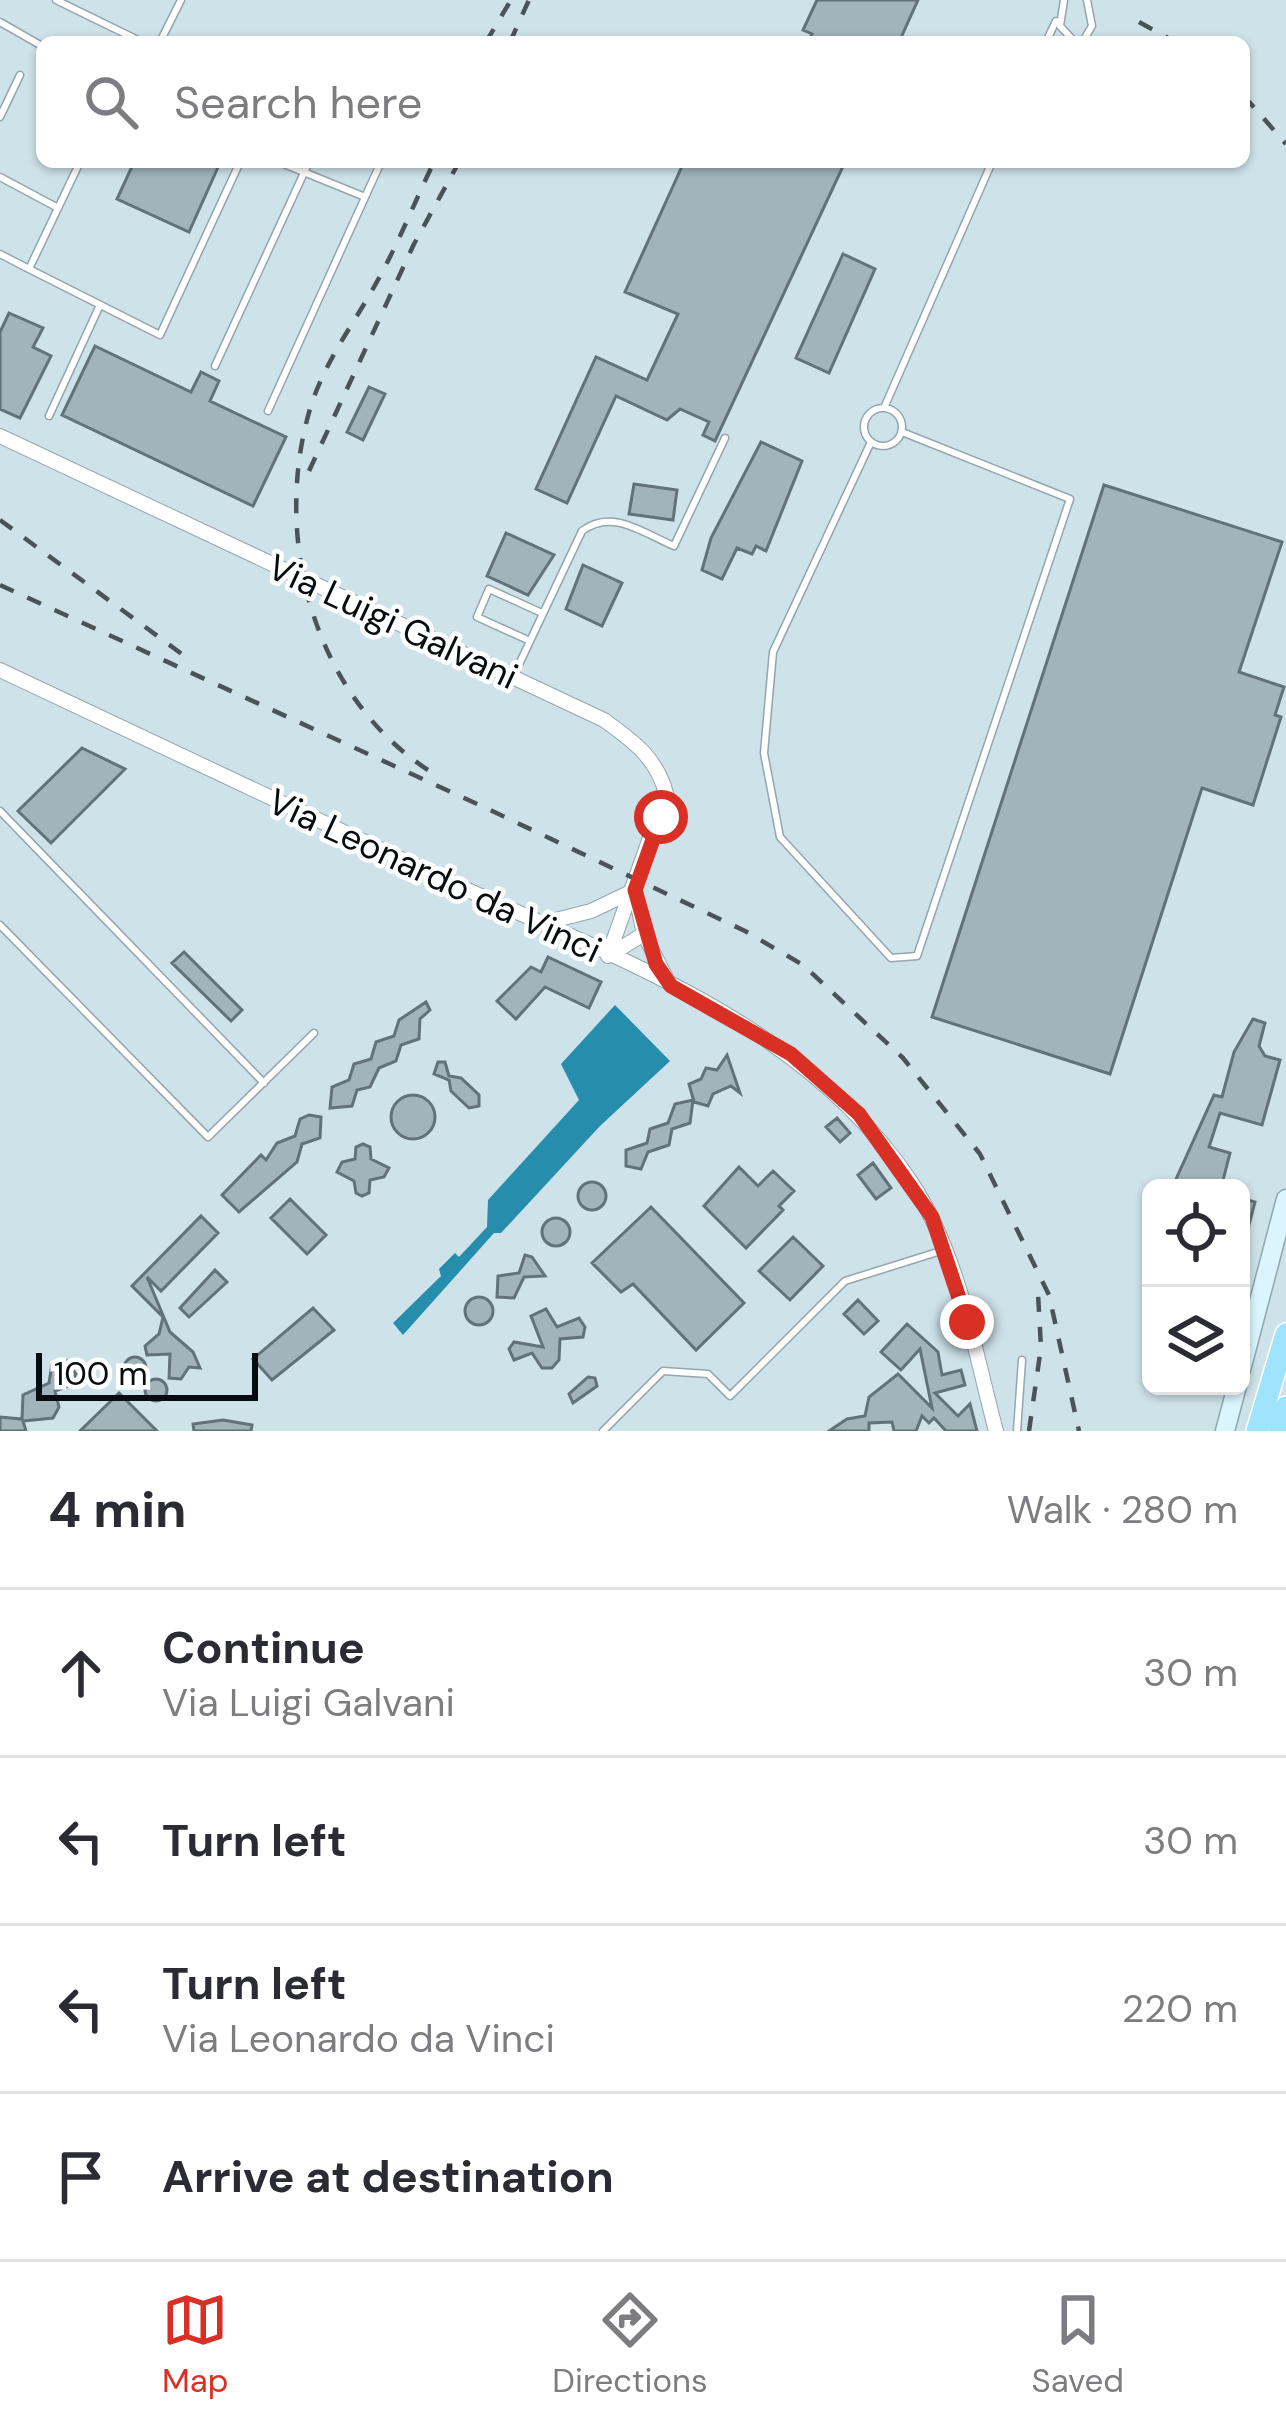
<!DOCTYPE html>
<meta charset="utf-8">
<style>
:root{--surface:#fff;--page:#f7f7f7;--text:#2b2b33;--muted:#7c7c81;--line:#e1e1e2;--accent:#d93025}
body{margin:0;font-family:"DM Sans",sans-serif;background:var(--page);color:var(--text)}
.controls{position:absolute;right:36px;bottom:36px;display:grid;overflow:hidden;border-radius:18px;box-shadow:0 3px 9px #0004}
.controls button{width:108px;height:108px;display:grid;place-items:center;padding:0;border:0;border-bottom:3px solid var(--line);background:var(--surface);color:var(--text);font:60px sans-serif}
.scale{position:absolute;left:36px;bottom:30px;width:222px;box-sizing:border-box;padding-left:12px;border:6px solid #060c0f;border-top:0;font-size:33px;line-height:42px;white-space:nowrap;color:#060c0f;-webkit-text-stroke:9px #fff;paint-order:stroke}
.stop{position:absolute;width:36px;height:36px;margin:-27px;border:9px solid #d93025;border-radius:50%;background:#fff}
.stop.end{background:#d93025;border-color:#fff;box-shadow:0 3px 12px #0008}
.list{margin:0;padding:0;list-style:none}
h2{display:flex;justify-content:space-between;align-items:center;height:156px;margin:0;padding:0 48px;font-size:51px}
h2 small{font-size:39px;font-weight:400;color:var(--muted)}
.list li{display:grid;grid-template-columns:78px 1fr auto;gap:36px;align-items:center;box-sizing:border-box;height:168px;padding:0 48px;border-top:3px solid var(--line)}
.list b{display:block;font-size:45px;white-space:nowrap}
.list p{margin:0;font-size:39px;white-space:nowrap;color:var(--muted)}
.list em{font-size:39px;font-style:normal;color:var(--muted)}
.icon{flex:none;width:66px;height:66px;fill:none;stroke:currentColor;stroke-width:2;stroke-linecap:round;stroke-linejoin:round}
.map{position:relative;flex:none;width:1286px;height:1431px;overflow:hidden}
.search{position:absolute;background:var(--surface);box-shadow:0 3px 9px #0004;left:36px;right:36px;top:36px;height:132px;display:flex;align-items:center;gap:30px;box-sizing:border-box;padding:0 42px;border-radius:18px;color:var(--muted);font-size:45px}
.sheet{height:828px;background:var(--surface)}
nav{display:flex;justify-content:space-around;align-items:center;box-sizing:border-box;height:168px;border-top:3px solid var(--line);background:var(--surface);font-size:33px;color:var(--muted)}
nav a{display:grid;justify-items:center;gap:6px}
nav .on{color:var(--accent)}
.map>svg:first-child{display:block}
.water{fill:#268dad}
.building{fill:#a1b4bb;stroke:#617379;stroke-width:3}
.lines{fill:none;stroke-linecap:round;stroke-linejoin:round}
.service-casing{stroke:#93a6ad;stroke-width:9}
.minor-casing{stroke:#93a6ad;stroke-width:16}
.secondary-casing{stroke:#93a6ad;stroke-width:21}
.trunk-casing{stroke:#fff;stroke-width:24}
.service{stroke:#fff;stroke-width:6}
.minor{stroke:#fff;stroke-width:14}
.secondary{stroke:#dbf5fe;stroke-width:18}
.trunk{stroke:#9fe4fc;stroke-width:21}
.rail{stroke:#495459;stroke-width:4.5;stroke-dasharray:15 15;stroke-linecap:butt}
.route{stroke:#d93025;stroke-width:15}
.labels{text-anchor:middle;stroke-width:9;stroke-linejoin:round;paint-order:stroke}
.street-label{font-size:36px;fill:#060c0f;stroke:#fff}
</style>
<div class="map">
<svg width="1286" height="1431" viewBox="0 0 1286 1431">
<rect width="100%" height="100%" fill="#cee2ea"/>
<path class="water" d="M615 1005 670 1061 600 1126 501 1233H494L403 1335 393 1323 441 1276 439 1269 455 1253 459 1257 487 1227 488 1200 579 1100 561 1064Z"/>
<path class="building" d="M817 0H918L899 42H808L812 34 803 30Z
M134 162 219 165 189 232 117 199Z
M684 162H845L715 441 703 435 709 422 680 409 667 420 616 396 567 503 536 489 596 357 647 380 678 314 625 292Z
M843 254 875 269 829 373 796 358Z
M9 313 43 328 33 347 51 356 20 418 0 409V332Z
M95 346 191 392 201 372 219 381 210 401 286 437 253 506 62 415Z
M369 387 385 394 363 440 347 432Z
M761 442 802 461 766 551 756 546 752 554 737 548 722 579 702 570 711 538Z
M634 484 677 490 673 520 629 514Z
M1104 485 1282 542 1239 672 1284 687 1275 715 1281 717 1253 805 1202 788 1110 1074 932 1017Z
M506 533 554 555 528 595 487 576Z
M583 565 622 583 602 626 566 609Z
M82 748 125 769 51 843 18 811Z
M184 952 242 1010 231 1021 172 963Z
M548 957 601 982 589 1008 545 987 516 1019 497 1001 531 967 541 972Z
M426 1002 430 1010 420 1019 419 1039 401 1045 396 1061 379 1068 370 1087 357 1090 352 1106 330 1108 332 1087 349 1080 354 1064 371 1059 376 1042 394 1036 399 1020Z
M1253 1019 1265 1023 1259 1046 1265 1056 1280 1060 1262 1125 1220 1113 1209 1147 1230 1153 1221 1188H1172L1214 1095 1222 1097 1234 1052Z
M727 1055 740 1093 731 1086 713 1094 708 1106 694 1102 689 1084 701 1079 706 1068 717 1070Z
M438 1062H445L449 1076 461 1078 479 1095V1106L469 1108 451 1091 449 1080 434 1074Z
M391 1117a22 22 0 1 1 44 0a22 22 0 1 1-44 0Z
M693 1100 690 1123 672 1129 669 1145 648 1152 641 1169 626 1166V1150L647 1143 650 1129 668 1123 675 1104Z
M309 1115 321 1117 320 1138 302 1144 297 1162 239 1212 222 1195 261 1155 266 1160 277 1143 295 1136 300 1119Z
M837 1118 850 1133 840 1142 826 1127Z
M363 1144 370 1147 371 1159 389 1168 384 1177 370 1180 369 1193 362 1196 356 1193 354 1181 337 1172 342 1162 355 1159 356 1147Z
M873 1163 891 1188 876 1199 858 1175Z
M739 1167 758 1186 773 1171 794 1191 779 1206 783 1210 746 1248 704 1206Z
M578 1196a14 14 0 1 1 28 0a14 14 0 1 1-28 0Z
M1241 1198 1255 1202 1245 1240 1241 1239Z
M290 1199 326 1235 307 1254 271 1218Z
M651 1207 744 1303 696 1350 633 1284 621 1292 592 1263Z
M201 1216 218 1233 161 1291 147 1277 170 1332 193 1352 200 1368 189 1367 181 1379 169 1378 170 1354 147 1355 145 1346 159 1334 163 1317 132 1286Z
M542 1232a14 14 0 1 1 28 0a14 14 0 1 1-28 0Z
M793 1237 823 1266 790 1300 759 1271Z
M525 1255 532 1257 545 1276 524 1277 514 1298 497 1297 498 1276 519 1273Z
M215 1270 227 1282 189 1317 180 1308Z
M465 1311a14 14 0 1 1 28 0a14 14 0 1 1-28 0Z
M858 1300 878 1321 864 1334 844 1314Z
M313 1308 334 1330 272 1380 253 1359Z
M546 1309 557 1327 579 1318 585 1327 583 1337 560 1339 559 1360 552 1368H542L532 1353 514 1360 509 1349 514 1342 543 1347 531 1316Z
M907 1324 938 1352 942 1375 961 1370 965 1385 935 1393 958 1416 970 1404 977 1431H946L934 1418 929 1423 922 1416 916 1431H894L892 1422 869 1423V1431H829L847 1419 865 1416 869 1397 898 1374 932 1408 920 1349 901 1370 881 1352Z
M124 1368a11 11 0 1 1 22 0a11 11 0 1 1-22 0Z
M66 1360 76 1374 69 1386 55 1391 59 1407 53 1418 23 1421 26 1431H0V1417L22 1419 23 1395 49 1383 52 1364Z
M588 1377 595 1378 597 1386 573 1403 569 1394Z
M145 1390a11 11 0 1 1 22 0a11 11 0 1 1-22 0Z
M119 1393 157 1431H80Z
M223 1420 252 1425 251 1431H194L193 1424Z"/>
<g class="lines">
<defs>
<path id="service" d="M56 0 142 42
M1064 0 1060 26 1074 41H1083
M0 22 42 46
M1083 41 1092 26 1087 0
M160 42 181 0
M1046 42 1056 21
M0 117 20 75
M80 162 29 269 160 335 240 162
M279 162 365 197
M0 177 58 208
M0 254 29 269
M215 366 309 162
M884 408 992 162
M864 427a19 19 0 1 1 38 0a19 19 0 1 1-38 0Z
M268 411 381 162
M49 416 100 305
M871 442 773 652 764 753 780 837 891 958 917 956 1070 499 902 432
M530 641 477 617 489 589 542 613
M514 675 582 531C612 508 643 533 674 546L725 438
M0 811 264 1083
M0 925 208 1137 314 1033
M603 1431 663 1371 708 1374 730 1396 845 1281 944 1250
M1017 1431 1022 1360"/>
<path id="minor" d="M0 436 604 720C633 741 656 757 666 793L608 956
M0 670C146 739 291 807 437 876 606 955 803 1019 911 1182 959 1254 974 1349 996 1431
M635 891 644 934 668 982
M540 924 591 911 635 890
M608 956 644 934"/>
<path id="secondary" d="M1241 1370 1286 1199
M1225 1431 1237 1386"/>
<path id="trunk" d="M1257 1431 1286 1334
M1279 1431 1286 1407"/>
</defs>
<use href="#service" class="service-casing"/>
<use href="#minor" class="minor-casing"/>
<use href="#secondary" class="secondary-casing"/>
<use href="#trunk" class="trunk-casing"/>
<use href="#service" class="service"/>
<use href="#minor" class="minor"/>
<use href="#secondary" class="secondary"/>
<use href="#trunk" class="trunk"/>
<path class="rail" d="M1139 22 1175 42
M486 42 511 0
M510 42 529 0
M1244 96 1286 144
M309 471 414 244 459 162
M0 520 190 660
M0 585 488 809 745 931 803 965 903 1058 980 1154 1049 1295 1079 1431
M428 770C313 695 272 537 310 409 324 363 351 328 374 287 397 247 414 203 434 162
M1029 1431 1041 1347 1038 1294"/>
</g>
<g class="lines">
<path class="route" d="M661 817 635 890 656 964 671 986 791 1054 859 1114 932 1217 967 1322"/>
</g>
<g class="labels">
<g class="street-label">
<text transform="translate(393 621) rotate(25)" y="13">Via Luigi Galvani</text>
<text transform="translate(435 875) rotate(25)" y="13">Via Leonardo da Vinci</text>
</g>
</g>
</svg>
<div class="controls">
<button><svg class="icon" aria-label="locate" viewBox="0 0 24 24"><circle cx="12" cy="12" r="6"/><path d="M12 2v4M12 18v4M2 12h4M18 12h4"/></svg></button>
<button><svg class="icon" aria-label="layers" viewBox="0 0 24 24"><path d="M12 4l9 5-9 5-9-5zM3 14l9 5 9-5"/></svg></button>
</div>
<div class="scale">100 m</div>
<div class="stop" style="left:661px;top:817px"></div>
<div class="stop end" style="left:967px;top:1322px"></div>
<div class="search"><svg class="icon" aria-label="search" viewBox="0 0 24 24"><circle cx="10" cy="10" r="6"/><path d="M15 15l6 6"/></svg>Search here</div>
</div>
<section class="sheet">
<h2>4 min<small>Walk · 280 m</small></h2>
<ul class="list">
<li><svg class="icon" aria-label="ahead" viewBox="0 0 24 24"><path d="M12 20V5M6 11l6-6 6 6"/></svg><div><b>Continue</b><p>Via Luigi Galvani</p></div><em>30 m</em></li>
<li><svg class="icon" aria-label="left" viewBox="0 0 24 24"><path d="M17 20v-9H6M10 6l-5 5 5 5"/></svg><div><b>Turn left</b></div><em>30 m</em></li>
<li><svg class="icon" aria-label="left" viewBox="0 0 24 24"><path d="M17 20v-9H6M10 6l-5 5 5 5"/></svg><div><b>Turn left</b><p>Via Leonardo da Vinci</p></div><em>220 m</em></li>
<li><svg class="icon" aria-label="arrive" viewBox="0 0 24 24"><path d="M6 21V4h12l-3 4 3 4H6"/></svg><div><b>Arrive at destination</b></div></li>
</ul>
</section>
<nav>
<a class="on"><svg class="icon" aria-label="map" viewBox="0 0 24 24"><path d="M3 6l6-2 6 2 6-2v14l-6 2-6-2-6 2zM9 4v14M15 6v14"/></svg>Map</a>
<a><svg class="icon" aria-label="directions" viewBox="0 0 24 24"><path d="M12 3l9 9-9 9-9-9zM9 14v-3h6M13 9l2 2-2 2"/></svg>Directions</a>
<a><svg class="icon" aria-label="saved" viewBox="0 0 24 24"><path d="M7 4h10v16l-5-4-5 4z"/></svg>Saved</a>
</nav>
